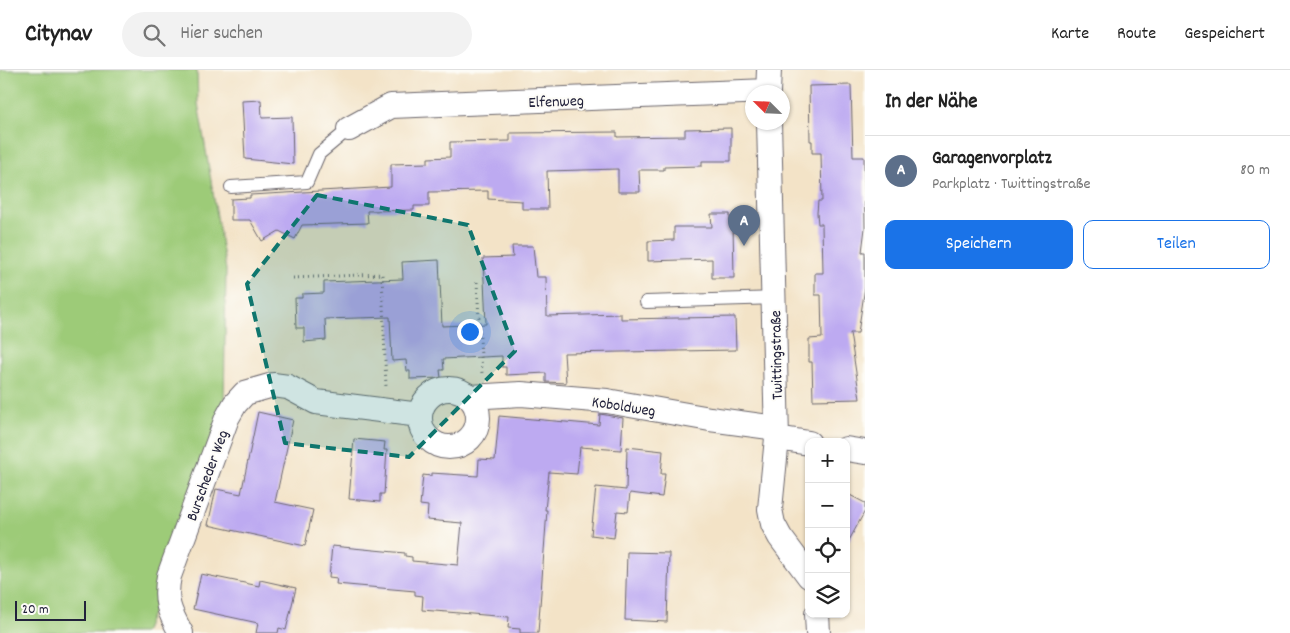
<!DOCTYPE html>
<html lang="de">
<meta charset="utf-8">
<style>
:root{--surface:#fff;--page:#f2f2f2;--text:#222;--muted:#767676;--line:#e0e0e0;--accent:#1a73e8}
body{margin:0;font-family:Dekko,sans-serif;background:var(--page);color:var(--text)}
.controls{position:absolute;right:15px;bottom:15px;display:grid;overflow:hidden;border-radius:10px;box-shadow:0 1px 4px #0004}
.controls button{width:45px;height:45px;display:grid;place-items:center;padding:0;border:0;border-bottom:1px solid var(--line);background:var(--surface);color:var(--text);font:25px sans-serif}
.compass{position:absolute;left:745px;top:15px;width:45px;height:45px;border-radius:50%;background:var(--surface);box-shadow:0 1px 4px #0004;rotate:294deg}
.scale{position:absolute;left:15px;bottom:12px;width:71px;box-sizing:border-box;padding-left:5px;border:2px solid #22223b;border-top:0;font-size:14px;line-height:18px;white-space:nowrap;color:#22223b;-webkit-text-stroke:4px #fdfcf7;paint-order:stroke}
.you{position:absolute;left:469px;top:261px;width:18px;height:18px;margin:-12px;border:4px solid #fff;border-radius:50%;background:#1a73e8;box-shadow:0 0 0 8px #1a73e833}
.badge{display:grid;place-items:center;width:32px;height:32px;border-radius:50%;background:var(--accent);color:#fff;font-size:16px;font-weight:700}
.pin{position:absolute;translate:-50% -41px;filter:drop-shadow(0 1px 2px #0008)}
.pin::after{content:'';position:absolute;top:26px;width:18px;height:15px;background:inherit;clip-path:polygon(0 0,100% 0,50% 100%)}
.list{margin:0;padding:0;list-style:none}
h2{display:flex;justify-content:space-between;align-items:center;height:65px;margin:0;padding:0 20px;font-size:21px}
h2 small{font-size:16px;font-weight:400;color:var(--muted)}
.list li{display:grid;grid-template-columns:32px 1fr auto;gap:15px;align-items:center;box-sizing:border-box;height:70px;padding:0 20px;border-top:1px solid var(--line)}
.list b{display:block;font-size:19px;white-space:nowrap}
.list p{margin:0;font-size:16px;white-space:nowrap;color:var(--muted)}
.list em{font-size:16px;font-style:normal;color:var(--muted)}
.actions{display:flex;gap:10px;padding:15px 20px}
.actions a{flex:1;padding:11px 0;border:1px solid var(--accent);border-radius:10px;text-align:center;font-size:18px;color:var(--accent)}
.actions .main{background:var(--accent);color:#fff}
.icon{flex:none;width:28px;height:28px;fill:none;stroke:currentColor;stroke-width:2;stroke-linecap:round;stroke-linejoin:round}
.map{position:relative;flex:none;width:865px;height:563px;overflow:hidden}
header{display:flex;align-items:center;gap:30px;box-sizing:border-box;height:70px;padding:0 25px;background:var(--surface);border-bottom:1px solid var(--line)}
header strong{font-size:24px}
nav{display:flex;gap:28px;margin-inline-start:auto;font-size:18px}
.search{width:350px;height:45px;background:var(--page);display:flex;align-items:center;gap:12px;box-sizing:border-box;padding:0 18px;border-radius:28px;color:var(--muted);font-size:19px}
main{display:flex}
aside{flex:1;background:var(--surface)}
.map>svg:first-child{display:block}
.green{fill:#9dcb78;stroke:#60765a}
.building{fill:#bdaaf1}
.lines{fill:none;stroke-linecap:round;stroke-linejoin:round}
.lane-casing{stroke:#6b666c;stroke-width:14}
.street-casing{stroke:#6b666c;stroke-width:26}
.path{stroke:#6b666c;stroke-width:3;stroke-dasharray:1 4;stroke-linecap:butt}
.lane{stroke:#fff;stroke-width:12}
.street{stroke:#fff;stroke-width:24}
.marked{fill:#0f766e;fill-opacity:0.2;stroke:#0f766e;stroke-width:4;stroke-dasharray:10 6;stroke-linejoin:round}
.labels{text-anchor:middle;stroke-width:4;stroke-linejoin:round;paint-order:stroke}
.street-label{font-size:16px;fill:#22223b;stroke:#fdfcf7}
</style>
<header>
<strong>Citynav</strong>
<div class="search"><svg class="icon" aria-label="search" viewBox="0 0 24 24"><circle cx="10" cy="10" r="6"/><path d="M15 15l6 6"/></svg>Hier suchen</div>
<nav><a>Karte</a><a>Route</a><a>Gespeichert</a></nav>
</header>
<main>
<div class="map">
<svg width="865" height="563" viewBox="0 0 865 563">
<rect width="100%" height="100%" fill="#fdfcf7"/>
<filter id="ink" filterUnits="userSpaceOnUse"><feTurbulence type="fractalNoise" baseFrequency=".02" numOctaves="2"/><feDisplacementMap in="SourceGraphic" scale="10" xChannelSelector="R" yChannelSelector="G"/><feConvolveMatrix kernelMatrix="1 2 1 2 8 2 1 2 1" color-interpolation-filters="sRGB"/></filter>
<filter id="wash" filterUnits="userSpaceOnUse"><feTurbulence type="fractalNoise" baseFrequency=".0096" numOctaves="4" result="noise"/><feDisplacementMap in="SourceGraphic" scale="20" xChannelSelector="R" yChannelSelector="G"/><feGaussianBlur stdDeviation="1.12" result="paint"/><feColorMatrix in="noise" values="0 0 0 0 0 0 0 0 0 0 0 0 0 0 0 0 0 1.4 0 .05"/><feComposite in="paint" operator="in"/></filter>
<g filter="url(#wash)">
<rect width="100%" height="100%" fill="#f3e3c7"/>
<path class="green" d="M0 0H197L198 33 226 200 224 341 161 522 144 563H0Z"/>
<g id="blocks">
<path class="building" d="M851 15 853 87H864L865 158 862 182H865V217L858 263H850L860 329 813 330 812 292H809V269L822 268 821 225H815V203H823L822 154H818L817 143 818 131H822L821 83H812V71H810L809 16Z
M261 30 262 48 292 47 293 94 245 89 242 31Z
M731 58V91H702V96L664 97V100H639L640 122H618V99L547 101 548 139H522V131L488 129V121L429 122V136H414V140L367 141 368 153 302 155 295 169 279 161 262 171 250 150H231V129L250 128V125L391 117V94L428 93V88L450 87V72L510 71V63L617 62V67L685 66V59Z
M711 144H730V154H733L734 208H712V189L648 191V171L674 170V157H712Z
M512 176H533L536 207H546L547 246 621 244V249L735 247 736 280 564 283 566 313 546 312V303L506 305V297H502V286L443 289 444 300H440L441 308 410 309V301H407L406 290 392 291 390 247 325 249 326 270 304 272V258H296L295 228H302V224L324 223V212L403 209 402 192 439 190 442 256 486 254 483 188 513 187Z
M258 342 293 350 275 432 313 440 305 476 208 455 216 419 241 424Z
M600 344 623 348 621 380 580 377 577 404 549 402 545 440H547L538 563H520V559L508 558 509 547 422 540 423 526 415 525V521L336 514 337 508 329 507 332 476 405 483V486L412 487V491L458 495 462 453 427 450 428 436 420 435 423 405 431 406V403L478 406 479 389 495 390 499 346 599 355Z
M354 369 385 372 384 380H387L384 424H380V432L349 429Z
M627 377 663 381 661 404H665L662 427 630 423 628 442 617 441 614 468 591 465 596 417 626 420Z
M846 423 865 433V441L846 476Z
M627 482 669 483 667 552 625 550Z
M201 504 259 516 260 510 296 518 286 560 279 558 278 563H256L258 553 193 539Z"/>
</g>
</g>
<g filter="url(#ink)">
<use href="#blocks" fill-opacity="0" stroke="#6b666c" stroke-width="1"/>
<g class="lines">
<defs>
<path id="lane" d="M231 117 307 112 319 84 349 59
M646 232 775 228"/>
<path id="street" d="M768 22 769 0
M769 52 777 368 770 439 773 454 780 467 809 506
M349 59 391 36 768 21
M420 348a29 29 0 1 1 58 0a29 29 0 1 1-58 0Z
M470 327 521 324 607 331 710 349 776 358
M777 368 809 373
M846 379 865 382
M817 544 818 563
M181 563C169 541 164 531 169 506L227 348 235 334 245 323 273 315 288 317 316 332 420 345"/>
</defs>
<use href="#lane" class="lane-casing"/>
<use href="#street" class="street-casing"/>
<path class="path" d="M293 208 382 204 386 318
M477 212 482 304"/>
<use href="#lane" class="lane"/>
<use href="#street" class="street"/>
</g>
</g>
<path class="marked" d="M317 125 468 155 515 281 409 387 285 373 247 214Z"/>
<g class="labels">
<g class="street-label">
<text transform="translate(556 30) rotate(-2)" y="6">Elfenweg</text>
<text transform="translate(775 285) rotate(-91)" y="6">Twittingstraße</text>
<text transform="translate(624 335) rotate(9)" y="6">Koboldweg</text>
<text transform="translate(206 405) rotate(-70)" y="6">Burscheder Weg</text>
</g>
</g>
</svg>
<div class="controls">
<button>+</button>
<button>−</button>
<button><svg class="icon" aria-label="locate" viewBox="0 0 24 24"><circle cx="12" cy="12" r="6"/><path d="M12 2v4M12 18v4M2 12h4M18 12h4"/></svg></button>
<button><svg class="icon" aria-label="layers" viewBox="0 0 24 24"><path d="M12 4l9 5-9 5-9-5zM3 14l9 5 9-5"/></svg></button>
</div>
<svg class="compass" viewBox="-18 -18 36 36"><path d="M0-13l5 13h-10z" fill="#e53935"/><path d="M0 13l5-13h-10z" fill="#767676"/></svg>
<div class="scale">20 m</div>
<div class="you"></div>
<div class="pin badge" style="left:744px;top:176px;background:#5c6f8a">A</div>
</div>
<aside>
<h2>In der Nähe<small></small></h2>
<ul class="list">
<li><span class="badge" style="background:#5c6f8a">A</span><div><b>Garagenvorplatz</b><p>Parkplatz · Twittingstraße</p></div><em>80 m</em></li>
</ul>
<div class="actions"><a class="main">Speichern</a><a>Teilen</a></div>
</aside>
</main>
